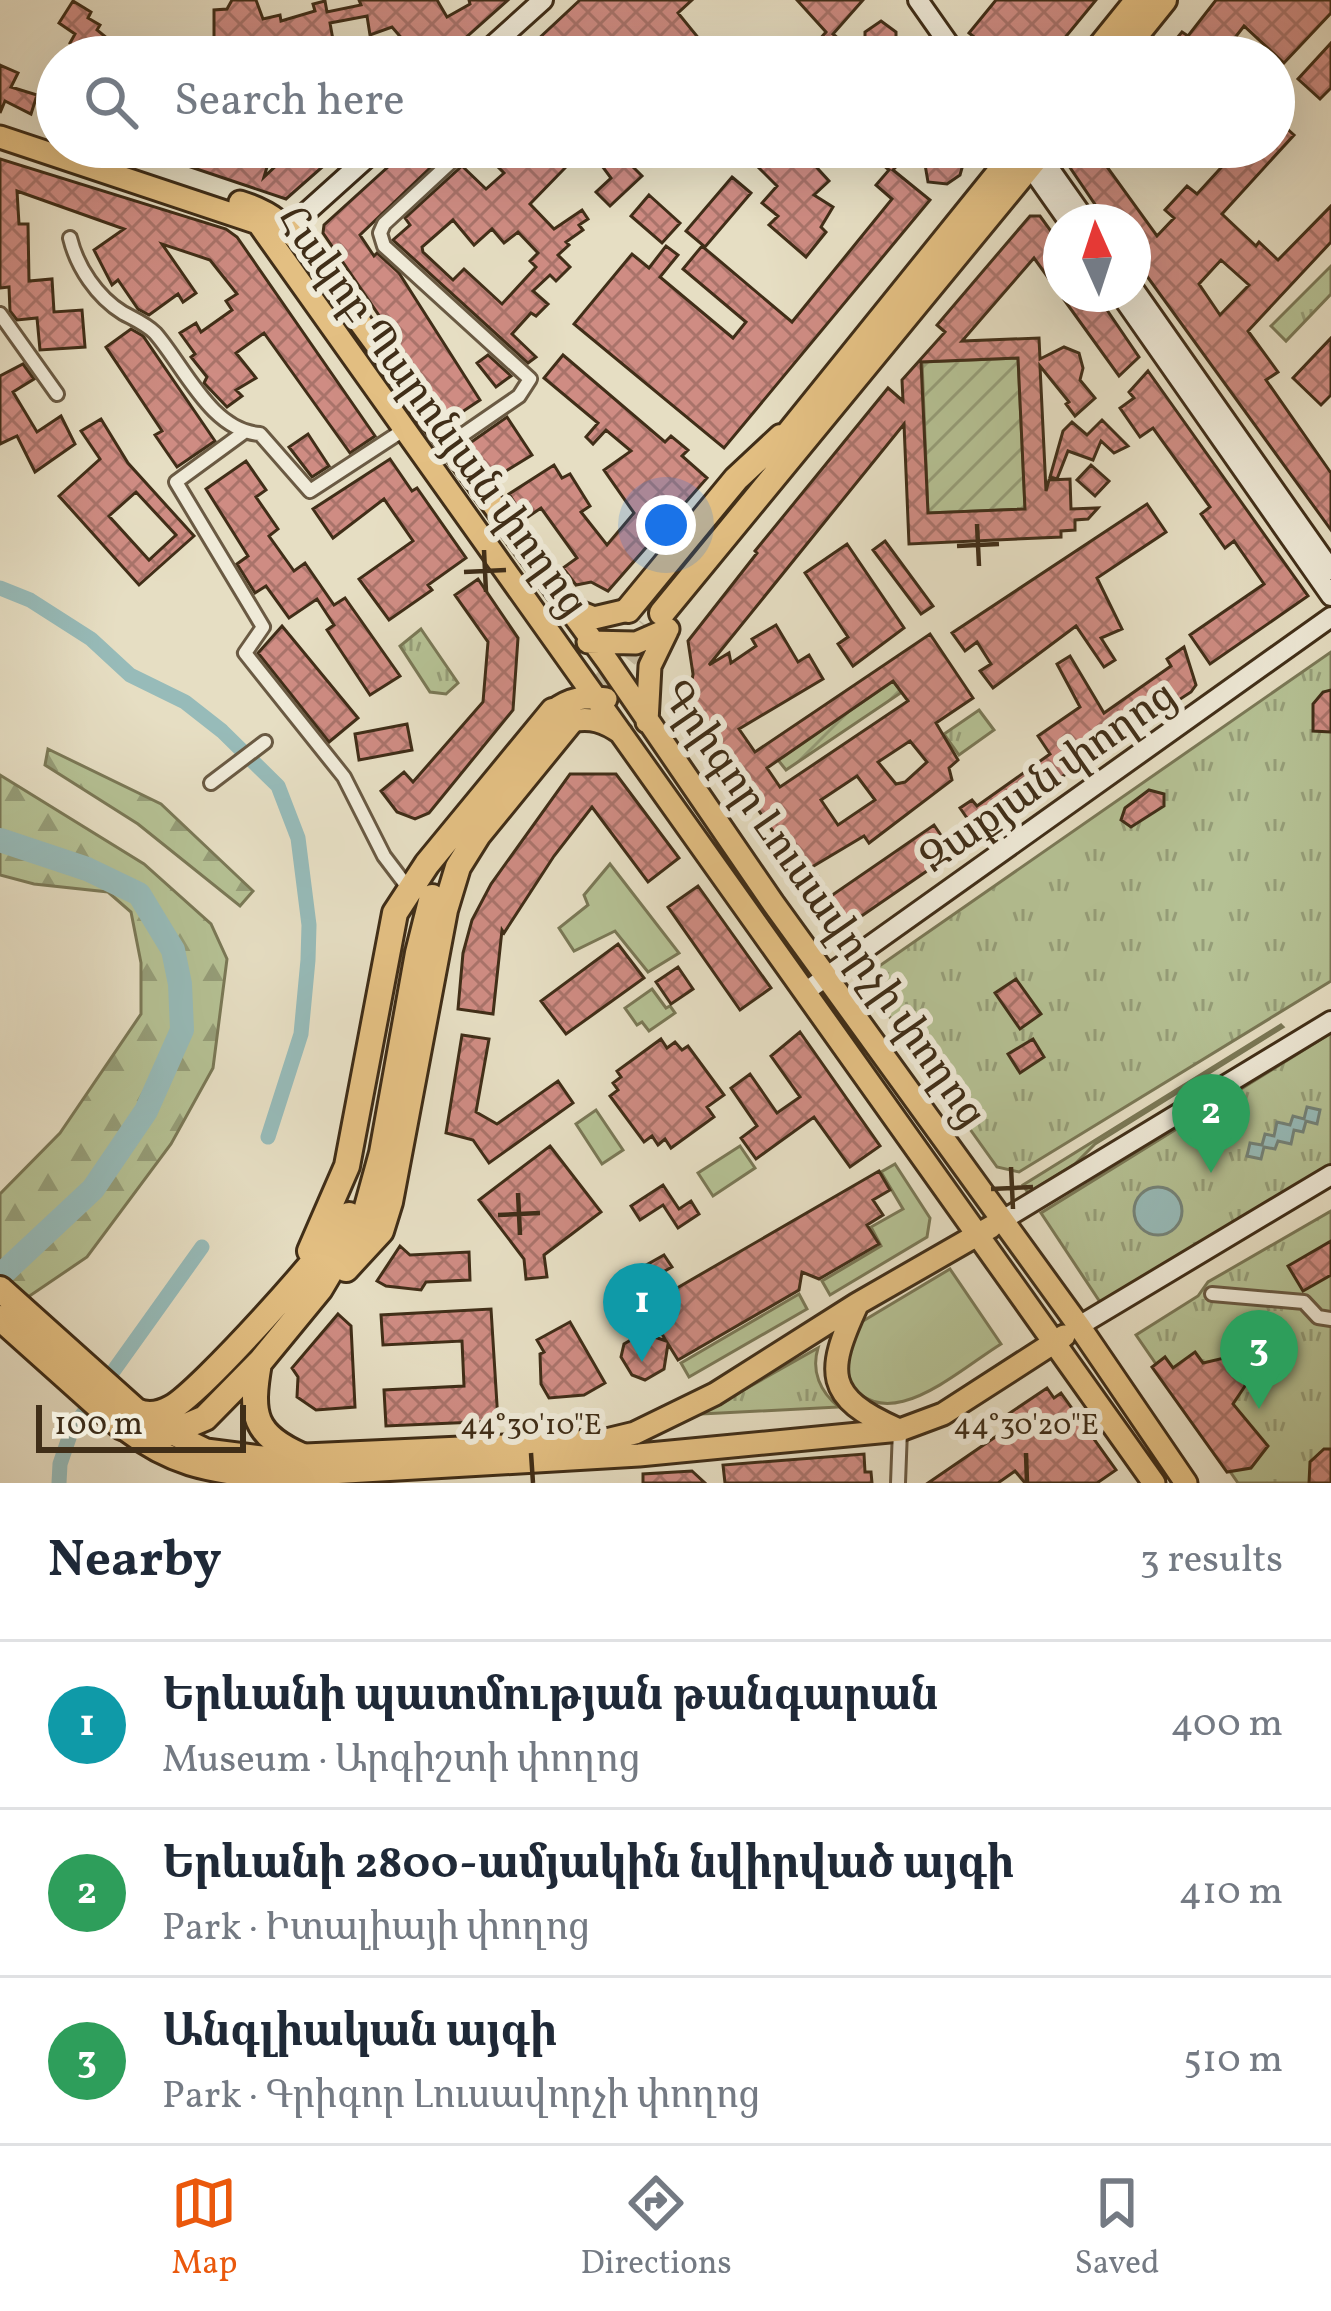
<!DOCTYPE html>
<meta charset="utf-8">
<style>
:root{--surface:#fff;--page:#f6f6f7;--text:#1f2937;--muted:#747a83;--line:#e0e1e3;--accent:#ea580c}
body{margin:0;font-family:Vollkorn,"Noto Serif Armenian",serif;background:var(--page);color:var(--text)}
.compass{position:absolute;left:1043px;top:204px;width:108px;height:108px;border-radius:50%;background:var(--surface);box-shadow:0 12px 48px #0002;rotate:357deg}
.scale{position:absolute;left:36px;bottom:30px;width:210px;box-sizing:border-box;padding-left:12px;border:6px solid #402e18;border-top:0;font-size:33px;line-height:42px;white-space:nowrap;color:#402e18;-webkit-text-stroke:9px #efead8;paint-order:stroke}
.you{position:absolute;left:666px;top:525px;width:42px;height:42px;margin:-30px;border:9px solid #fff;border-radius:50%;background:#1a73e8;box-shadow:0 0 0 18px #1a73e833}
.badge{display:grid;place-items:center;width:78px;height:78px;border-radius:50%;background:var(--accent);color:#fff;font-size:39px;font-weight:700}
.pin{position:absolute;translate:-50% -99px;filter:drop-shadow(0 3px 6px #0008)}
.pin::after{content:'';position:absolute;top:63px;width:42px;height:36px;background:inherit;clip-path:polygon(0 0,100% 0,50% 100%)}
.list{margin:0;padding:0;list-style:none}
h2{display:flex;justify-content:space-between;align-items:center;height:156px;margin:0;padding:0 48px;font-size:51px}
h2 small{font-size:39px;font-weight:400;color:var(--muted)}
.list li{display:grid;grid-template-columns:78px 1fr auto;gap:36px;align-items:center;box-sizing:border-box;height:168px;padding:0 48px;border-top:3px solid var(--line)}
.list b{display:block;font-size:45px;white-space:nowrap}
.list p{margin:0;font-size:39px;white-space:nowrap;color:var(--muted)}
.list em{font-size:39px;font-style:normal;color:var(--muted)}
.icon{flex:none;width:66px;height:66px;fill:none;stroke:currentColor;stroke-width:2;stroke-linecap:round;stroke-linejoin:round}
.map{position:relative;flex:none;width:1331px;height:1483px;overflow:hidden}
.search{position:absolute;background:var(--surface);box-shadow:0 12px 48px #0002;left:36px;right:36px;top:36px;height:132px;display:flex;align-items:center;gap:30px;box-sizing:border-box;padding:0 42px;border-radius:66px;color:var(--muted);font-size:45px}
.sheet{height:660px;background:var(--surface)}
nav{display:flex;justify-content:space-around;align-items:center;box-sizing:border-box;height:168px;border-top:3px solid var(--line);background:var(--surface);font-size:33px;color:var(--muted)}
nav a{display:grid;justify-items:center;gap:6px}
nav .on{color:var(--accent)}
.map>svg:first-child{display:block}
.grass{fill:#b5c194;stroke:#7a7856;stroke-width:3}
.forest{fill:url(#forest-firs);stroke:#7a7856;stroke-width:3}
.park{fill:url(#park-tufts);stroke:#7a7856;stroke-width:3}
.garden{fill:url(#garden-furrows);stroke:#7a7856;stroke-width:3}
.water{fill:#97bbb9;stroke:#748379;stroke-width:3}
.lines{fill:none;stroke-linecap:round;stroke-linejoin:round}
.canal{stroke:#97bbb9;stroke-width:15}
.river{stroke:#97bbb9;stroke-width:24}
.building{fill:url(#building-cross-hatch);stroke:#402e18;stroke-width:3;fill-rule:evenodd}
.highway-tunnel{stroke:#c5bba1;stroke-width:24;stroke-dasharray:24 12;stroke-linecap:butt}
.street-casing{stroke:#6a5a43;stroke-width:18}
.secondary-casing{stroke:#402e18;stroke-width:24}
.primary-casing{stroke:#402e18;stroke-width:27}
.highway-casing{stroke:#402e18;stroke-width:30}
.street{stroke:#efead8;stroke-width:12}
.secondary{stroke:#efead8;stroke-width:18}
.primary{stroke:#e3bf82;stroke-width:21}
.highway{stroke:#e3bf82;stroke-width:24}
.ticks{fill:none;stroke:#402e18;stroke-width:4.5}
.labels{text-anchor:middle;stroke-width:12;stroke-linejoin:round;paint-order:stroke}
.street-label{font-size:42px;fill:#402e18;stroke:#efead8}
.ticks-label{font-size:30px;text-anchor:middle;fill:#402e18;stroke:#efead8;stroke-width:12;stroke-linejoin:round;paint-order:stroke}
</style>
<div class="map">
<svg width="1331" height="1483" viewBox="0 0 1331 1483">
<defs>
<pattern id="forest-firs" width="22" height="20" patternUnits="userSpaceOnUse" patternTransform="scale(3)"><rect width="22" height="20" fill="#b5c194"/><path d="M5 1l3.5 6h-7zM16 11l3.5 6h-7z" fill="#959d78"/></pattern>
<pattern id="park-tufts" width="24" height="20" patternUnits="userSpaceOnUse" patternTransform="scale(3)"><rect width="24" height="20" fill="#b5c194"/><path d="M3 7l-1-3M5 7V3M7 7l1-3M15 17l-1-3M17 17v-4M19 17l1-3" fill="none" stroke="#959d78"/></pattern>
<pattern id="garden-furrows" width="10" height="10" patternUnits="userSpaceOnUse" patternTransform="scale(3)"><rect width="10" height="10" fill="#b5c194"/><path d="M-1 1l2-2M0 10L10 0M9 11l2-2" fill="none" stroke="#959d78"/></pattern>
<pattern id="building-cross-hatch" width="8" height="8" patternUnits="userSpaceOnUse" patternTransform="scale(3)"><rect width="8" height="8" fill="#cf8c83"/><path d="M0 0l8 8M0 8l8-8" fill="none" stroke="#a9736a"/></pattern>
</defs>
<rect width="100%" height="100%" fill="#e6dec3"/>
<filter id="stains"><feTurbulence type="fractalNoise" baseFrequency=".00167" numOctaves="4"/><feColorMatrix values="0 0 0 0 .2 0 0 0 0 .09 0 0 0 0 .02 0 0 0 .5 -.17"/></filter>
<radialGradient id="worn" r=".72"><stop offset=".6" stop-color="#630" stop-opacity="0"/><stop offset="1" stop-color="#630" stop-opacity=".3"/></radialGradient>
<path class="grass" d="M610 864 679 953 648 972 615 931 574 951 559 928 588 905 584 895Z
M652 989 666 1008 670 1006 675 1013 649 1031 642 1022 637 1025 625 1008Z
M1281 1025 1283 1027 1095 1144 1075 1164 1028 1193 1023 1185Z
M596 1110 623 1150 602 1164 576 1124Z
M740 1146 755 1168 713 1196 698 1173Z
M895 1164 930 1218 927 1237 830 1295 822 1281 881 1246 871 1227 903 1209 881 1172Z
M950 1269 1001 1344C954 1373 879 1446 841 1370L858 1324Z
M799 1294 807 1309 689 1377 681 1363Z"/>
<path class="forest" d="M48 749 161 804 253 891 240 906 138 824 45 765Z
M0 775 144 864 211 924 227 959 213 1068 171 1144 87 1257 0 1316V1194L60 1133 141 1014V963L131 912 108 892 34 884 0 875Z"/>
<path class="park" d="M1331 266V294L1286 341 1271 326Z
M421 629 458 683 446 694 430 692 400 646Z
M1331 652V981L1019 1172 997 1167 862 978Z
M979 710 994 730 959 755 944 734Z
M1331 1033V1164L1100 1302 1041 1213Z
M1331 1211V1483H1238L1136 1335 1198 1296 1208 1282Z
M818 1348C811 1371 820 1392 839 1407L701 1414Z"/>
<path class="garden" d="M1018 358 1025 509 928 513 922 362Z
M893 681 902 692 786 770 778 760Z"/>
<path class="water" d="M1307 1107 1320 1110 1317 1124 1306 1121 1303 1132 1294 1130 1291 1144 1278 1141 1275 1149 1264 1147 1261 1159 1247 1156 1250 1143 1262 1145 1265 1134 1274 1136 1277 1122 1290 1125 1293 1116 1304 1119Z
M1134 1211a24 24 0 1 1 48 0a24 24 0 1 1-48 0Z"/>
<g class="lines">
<path class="canal" d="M0 588 30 600 91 639 130 675 185 702 222 731 278 786 298 838 309 925 308 960 301 1034 268 1137
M59 1483 60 1464 72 1429 202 1247"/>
<path class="river" d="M0 840 87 869 139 894 173 950 180 984 182 1030 146 1111 93 1189 0 1276"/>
</g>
<path class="building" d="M232 0H256L263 19 280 15 281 21 315 11 313 4 325 1 327 12 361 5 359 0H437L447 17 470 4 469 0H508L444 57H387L404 41 392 27 370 35 367 16 330 23 336 57H214V10L227 9Z
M580 0H692L678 13 713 56 730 43 744 57H583L573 44 558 57H519Z
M797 0H863L833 34 860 57H804L826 32Z
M996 0H1096L1049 57H999L969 33Z
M1216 0H1331V13L1284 63 1244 26 1220 57H1161L1182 32 1188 36Z
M73 1 91 12 88 18 100 25 97 30 130 57H81L84 52 70 43 75 34 59 23Z
M881 21 896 32V57H865V32Z
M1331 43V88L1320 99 1298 79Z
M0 65 18 73 11 87 37 95 31 114 5 101 0 113Z
M1274 117 1294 135 1222 214 1256 246 1259 242 1278 260 1331 206V242L1248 331 1278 372 1266 380 1331 473V530L1133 257V222H1107L1069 166 1085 147H1129L1114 163 1106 156 1102 160 1157 236 1174 218 1165 210 1187 186 1197 194 1240 147H1274ZM1221 260 1249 285 1220 315 1199 284Z
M131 147H273L264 177 296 147H345L286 199Z
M410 147H452L360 235 374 256 377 253 399 273 480 400 450 420 323 233 324 225Z
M495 147H518L527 157 537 147H549L565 168 530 204 554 229 582 210 588 219 579 225 583 230 566 242 569 245 558 255 570 267 556 281 550 275 533 291 548 304 536 316 531 313 512 334 536 357 528 363 393 240 410 225 405 218 462 166 486 189 504 173 486 155ZM453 220 474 245 492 229 504 243 518 232 538 253 530 261 536 267 502 304 464 269 453 280 423 252 422 247Z
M588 147H603L618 166 625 159 642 176 610 206 596 192 611 178Z
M798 147H818L809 159 829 181 814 195 833 207 821 227 826 232 806 257 769 225 778 216 762 203 777 186 759 168 778 149 789 159Z
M862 147H914L893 170 930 200 724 448 574 324 632 254 649 268 666 246 678 255 660 277 733 338 746 322 683 269 702 246 792 322 892 199 876 185 889 170Z
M922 147H955L964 161 960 175 947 184 928 182Z
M0 159 226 229 237 237 375 436 350 453 264 333 236 353 256 378 236 390 242 396 227 407 204 383 207 377 191 357 195 354 180 333 196 323 201 332 232 310 226 301 237 294 210 260 162 244 196 293 183 302 178 294 149 315 138 309 118 280 112 285 94 250 124 229 17 191 19 224H28L29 281 52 279 54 312 82 310 85 347 40 350 37 318 17 320 10 311 9 287 0 288Z
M732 177 751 193 705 247 686 231Z
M649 195 680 223 662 243 631 216Z
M1030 216H1040L1061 245V294H1096L1139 357 1119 376 1034 258 962 341 1039 338 1040 359 1064 347 1079 353 1083 368 1080 380 1095 398 1075 416 1066 404 1069 402 1040 366 1046 491 1049 480 1070 479 1071 509 1098 508 1088 519 1075 520V530L1061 531V537L909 544 904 424 709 665 729 653 731 663 756 646 752 639 776 625 798 662 809 655 823 679 739 729 755 752 930 634 973 698 936 723 958 760 949 768 952 780 869 843 864 836 812 867 831 896 934 825 953 853 834 935 802 889 809 884 688 707 693 674 688 641 757 553 755 551 888 388 903 401 902 380 945 332 937 325ZM1018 358 1025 509 928 513 921 362ZM893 681 908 701 780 787 767 768ZM910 741 927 762 905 782 896 784 878 762ZM857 776 875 800 838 825 821 800Z
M131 329 143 336 215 441 177 467 155 435 162 431 106 347Z
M1331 338V395L1321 405 1293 378Z
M488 355 511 376 496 387 477 363Z
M563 355 665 442 671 436 688 450 682 456 707 478 608 591 591 582 576 585 563 568 577 558 541 508 525 519 509 494 554 465 562 478 570 474 590 506 581 512 607 545 634 513 604 470 631 451 606 430 593 444 586 437 598 423 544 378Z
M23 364 34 379 13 392 37 432 61 416 75 444 35 472 17 436 0 444V376Z
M1148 371 1308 596 1210 664 1190 635 1264 584 1234 541 1225 548 1201 514 1210 507 1153 428 1140 437 1120 408 1134 398 1129 392Z
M507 417 532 455 493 479 470 443Z
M101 419 128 463 194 536 139 585 59 496 100 459 81 431ZM136 492 176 535 149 560 109 516Z
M1102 420 1128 446 1114 453 1101 441 1093 460 1068 451 1057 479 1050 477 1063 431 1072 422 1087 435Z
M308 434 329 466 312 477 289 447Z
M390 459 412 491 417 488 466 558 428 585 432 590 389 620 359 579 413 541 384 499 333 538 313 509Z
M246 461 266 490 256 497 278 529 269 536 294 571 305 563 334 605 345 598 400 676 370 695 327 630 334 625 317 599 289 618 266 586 255 593 237 564 248 556 206 489Z
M1091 465 1109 481 1095 496 1077 480Z
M1147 504 1166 532 1097 578 1122 629 1101 638 1115 660 1104 667 1076 626 993 688 980 671 991 664 977 642 965 651 952 633Z
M885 541 933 606 921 614 873 550Z
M847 544 904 628 853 666 838 644 848 637 805 573Z
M478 579 518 638 513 710 429 813 415 819 397 812 381 791 404 772 413 782 483 702 488 642 455 595Z
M282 626 358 718 329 742 258 653Z
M1184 647 1196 685 1191 692 1063 776 1061 783 994 830 976 831 960 808 972 800 977 806 1050 754 1038 736 1080 707 1057 664 1070 656 1104 713 1171 666 1167 659Z
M1331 690V732L1313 731V704L1323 692Z
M407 724 412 750 359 760 355 734Z
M570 774H616L679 858 648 882 592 807 554 856 504 933 502 930 493 1014 458 1009 463 953 472 920 491 884Z
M1149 790 1164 794V806L1131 827 1121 820 1125 808Z
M698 886 771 988 740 1010 668 907Z
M618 944 644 978 566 1034 541 1001Z
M678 967 693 989 671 1004 656 982Z
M1016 979 1041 1014 1020 1029 995 993Z
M800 1032 880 1146 850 1167 814 1117 756 1159 741 1138 757 1126 731 1088 750 1074 777 1113 800 1097 771 1056Z
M462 1035 489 1039 476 1112 497 1124 558 1081 573 1103 489 1163 473 1140 446 1133Z
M661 1039 667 1048 675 1042 682 1050 688 1046 724 1095 707 1107 714 1117 671 1148 665 1139 658 1145 652 1136 644 1142 610 1096 618 1090 613 1083 621 1077 617 1071Z
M1033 1039 1044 1057 1020 1073 1008 1054Z
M550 1146 601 1212 544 1255 547 1277 526 1279 524 1259 479 1200Z
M879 1171 890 1190 873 1200 883 1215 867 1225 879 1244 819 1279 802 1272 799 1290 678 1360 668 1344 664 1369 645 1380 632 1375 621 1357 624 1344 643 1333 666 1341 646 1306Z
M663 1185 679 1209 691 1201 699 1214 678 1228 663 1205 640 1220 631 1206Z
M1331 1241V1275L1303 1291 1288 1266Z
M400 1246 410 1255 469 1252 470 1280 426 1282 421 1290 386 1286 377 1281Z
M664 1255 672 1267 632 1289 625 1277Z
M491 1309 498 1421 386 1426 384 1390 464 1386 462 1341 383 1345 381 1315Z
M338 1314 351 1326 355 1407 316 1410 297 1397 298 1377 292 1368Z
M570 1322 605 1383 584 1395 549 1398 541 1384 540 1354 544 1352 537 1340Z
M1195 1352 1203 1363 1224 1358 1242 1370 1245 1386 1233 1404 1268 1446 1251 1468 1227 1472 1152 1367 1165 1357 1173 1368Z
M1047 1388 1054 1398 1061 1393 1116 1470 1097 1483H1025L1015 1471 998 1483H928L1004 1431 998 1421Z
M1324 1449H1331V1483H1309L1310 1462Z
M864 1454 865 1472H871L872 1483H725L723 1465Z
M692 1471 705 1483H643V1474Z"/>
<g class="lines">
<path class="highway-tunnel" d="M580 713 649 628"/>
<defs>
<path id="street" d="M70 238C77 267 97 297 123 313 134 319 146 324 155 333 184 366 211 431 260 434L310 491 405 429
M0 314 57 394
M243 433 176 482 263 627 245 653 344 777 384 856 409 889
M448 445 519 396 530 379 384 246 380 233 384 224 467 147
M211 783 265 742
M1212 1294 1304 1302 1318 1317 1331 1319
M898 1483 900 1430"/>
<path id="secondary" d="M918 0 958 57
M480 57 543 0
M1034 147 1087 222
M1024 158 1069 222
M280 236 379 147
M1133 288 1331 570
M1120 294 1331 596
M805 992 1331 617
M1001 1221 1331 1021
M1079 1326 1331 1175"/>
<path id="primary" d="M0 137 258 223 1154 1483
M240 202C281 215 289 231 316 262L608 662 773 903 1079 1326 1186 1483
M567 607 594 618 628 610
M588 642 636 643 668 629
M553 711C570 698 584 696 606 699
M571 721C591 717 604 721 621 733
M647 722 650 666 667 631
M857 1305C826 1372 824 1397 897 1429
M161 1428 206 1450 261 1457 529 1445 606 1440 635 1433 715 1394 857 1304 991 1227
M126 1430C170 1464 207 1471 261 1477L639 1455 900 1430 943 1414 1064 1336"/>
<path id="highway" d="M1092 57 1138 0
M1118 57 1164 0
M773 453 1020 147
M628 610 736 479 781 437
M662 613 1045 147
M310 1251 347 1166 395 913 427 864 553 711
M346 1269 381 1231 390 1202 445 910 458 867 478 835 571 721
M0 1289 136 1411C147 1416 160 1414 171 1408 199 1394 334 1244 349 1215
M0 1318 122 1427 160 1437 205 1418 260 1362 320 1289 366 1211 382 1153 418 953 432 897
M259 1363C250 1415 253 1434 302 1456"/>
</defs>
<use href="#street" class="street-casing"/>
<use href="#secondary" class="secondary-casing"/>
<use href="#primary" class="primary-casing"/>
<use href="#highway" class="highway-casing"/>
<use href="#street" class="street"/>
<use href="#secondary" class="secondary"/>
<use href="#primary" class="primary"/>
<use href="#highway" class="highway"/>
</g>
<path class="ticks" d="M977 524 979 566M957 546 999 544M484 550 486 592M464 572 506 570M1011 1167 1013 1209M991 1189 1033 1187M518 1193 520 1235M498 1215 540 1213M531 1453 533 1483M1026 1453 1027 1483"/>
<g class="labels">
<g class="street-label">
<text transform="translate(434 410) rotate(54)" y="15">Հակոբ Պարոնյան փողոց</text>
<text transform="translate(1047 775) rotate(-35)" y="15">Զաքյան փողոց</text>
<text transform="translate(825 903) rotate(55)" y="15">Գրիգոր Լուսավորչի փողոց</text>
</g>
</g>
<g class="ticks-label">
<text x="531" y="1434">44°30'10"E</text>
<text x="1026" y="1434">44°30'20"E</text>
</g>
<rect width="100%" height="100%" filter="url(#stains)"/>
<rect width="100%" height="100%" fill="url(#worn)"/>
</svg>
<svg class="compass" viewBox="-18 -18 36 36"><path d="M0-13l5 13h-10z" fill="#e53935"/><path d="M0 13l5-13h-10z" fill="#747a83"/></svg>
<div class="scale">100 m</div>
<div class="you"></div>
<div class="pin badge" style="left:642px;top:1362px;background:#0f9aa8">1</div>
<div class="pin badge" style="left:1211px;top:1173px;background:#2e9e5b">2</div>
<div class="pin badge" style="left:1259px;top:1409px;background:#2e9e5b">3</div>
<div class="search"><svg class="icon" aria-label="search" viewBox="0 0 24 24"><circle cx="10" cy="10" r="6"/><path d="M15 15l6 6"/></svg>Search here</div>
</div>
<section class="sheet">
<h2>Nearby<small>3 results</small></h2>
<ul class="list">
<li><span class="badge" style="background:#0f9aa8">1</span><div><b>Երևանի պատմության թանգարան</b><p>Museum · Արգիշտի փողոց</p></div><em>400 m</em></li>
<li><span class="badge" style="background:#2e9e5b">2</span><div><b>Երևանի 2800-ամյակին նվիրված այգի</b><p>Park · Իտալիայի փողոց</p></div><em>410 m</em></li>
<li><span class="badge" style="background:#2e9e5b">3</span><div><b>Անգլիական այգի</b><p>Park · Գրիգոր Լուսավորչի փողոց</p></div><em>510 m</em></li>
</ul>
</section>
<nav>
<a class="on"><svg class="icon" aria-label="map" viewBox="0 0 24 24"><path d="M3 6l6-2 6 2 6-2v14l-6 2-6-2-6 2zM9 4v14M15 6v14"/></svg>Map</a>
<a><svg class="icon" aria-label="directions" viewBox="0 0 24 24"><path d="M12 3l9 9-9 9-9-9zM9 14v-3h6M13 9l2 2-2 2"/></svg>Directions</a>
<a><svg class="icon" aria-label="saved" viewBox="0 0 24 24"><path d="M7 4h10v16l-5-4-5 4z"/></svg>Saved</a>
</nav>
